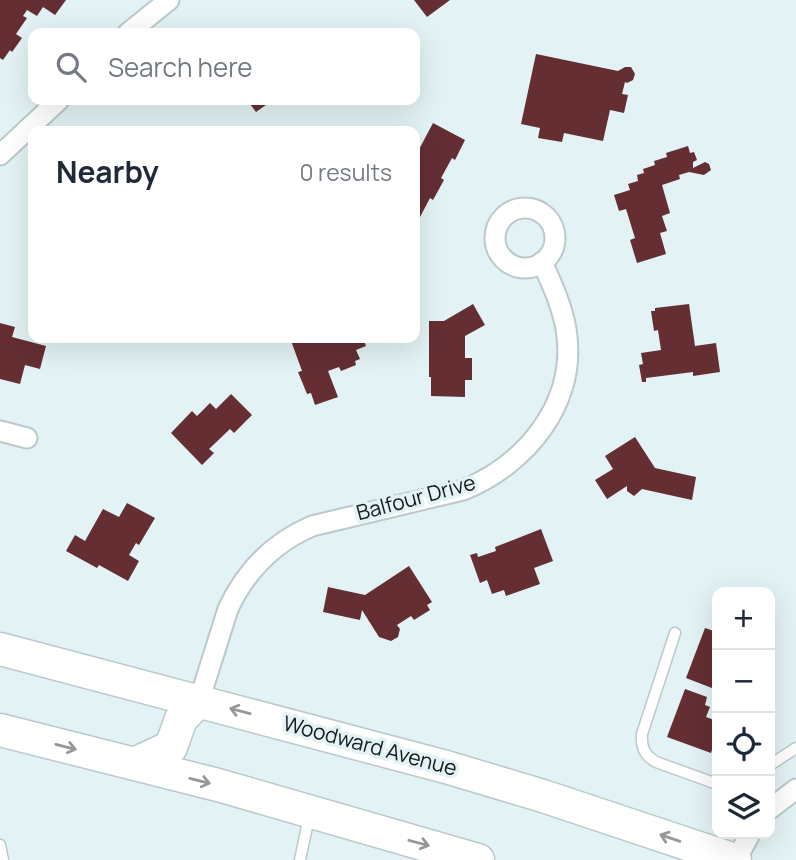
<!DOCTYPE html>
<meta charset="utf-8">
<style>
:root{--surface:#fff;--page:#f2f2f3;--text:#1f2937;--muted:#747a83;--line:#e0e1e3}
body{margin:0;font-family:Manrope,sans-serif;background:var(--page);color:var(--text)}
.controls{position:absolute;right:21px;bottom:21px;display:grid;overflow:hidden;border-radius:14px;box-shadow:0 7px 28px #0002}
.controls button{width:63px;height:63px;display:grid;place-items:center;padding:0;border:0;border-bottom:2px solid var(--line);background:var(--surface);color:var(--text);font:35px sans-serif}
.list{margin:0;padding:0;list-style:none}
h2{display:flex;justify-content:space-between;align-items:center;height:91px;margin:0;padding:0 28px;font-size:30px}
h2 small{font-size:23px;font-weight:400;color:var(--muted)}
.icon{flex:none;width:38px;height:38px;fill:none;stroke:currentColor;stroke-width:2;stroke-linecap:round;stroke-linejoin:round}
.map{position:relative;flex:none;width:796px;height:860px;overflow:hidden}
.search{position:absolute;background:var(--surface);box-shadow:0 7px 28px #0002;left:28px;top:28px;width:392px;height:77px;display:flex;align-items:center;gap:18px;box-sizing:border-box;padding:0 24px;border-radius:14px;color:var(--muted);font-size:26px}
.panel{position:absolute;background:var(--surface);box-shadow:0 7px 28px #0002;left:28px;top:126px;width:392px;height:217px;border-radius:14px}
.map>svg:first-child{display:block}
.building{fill:#642e33}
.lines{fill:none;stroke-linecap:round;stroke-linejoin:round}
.lane-casing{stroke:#bbc9cb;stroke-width:13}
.street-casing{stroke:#bbc9cb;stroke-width:23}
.primary-casing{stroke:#bbc9cb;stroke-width:35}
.lane{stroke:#fff;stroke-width:10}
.street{stroke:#fff;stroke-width:19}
.primary{stroke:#fff;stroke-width:32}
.oneway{stroke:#969898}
.labels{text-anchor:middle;stroke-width:7;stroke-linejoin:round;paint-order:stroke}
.street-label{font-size:21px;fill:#151a1b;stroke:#e3f2f4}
</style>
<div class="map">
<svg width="796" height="860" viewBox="0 0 796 860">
<rect width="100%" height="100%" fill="#e3f2f4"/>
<path class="building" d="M0 0H66L55 15 43 7 37 16 27 10 23 16 27 18 16 34 22 38 12 52 10 50 3 60 0 58Z
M414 0H450L427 17Z
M536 54 618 71 625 67H631L635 74 633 80 627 83 625 82 622 94 628 95 624 113 610 110 603 141 564 133 562 142 538 138 540 128 521 124Z
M247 100H273L256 112Z
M433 123 465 140 455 160 452 158 441 178 444 180 433 200 430 198 419 219 415 217V157Z
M688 146 690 153 694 152 697 160 693 162V168L705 162 709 164 711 170 704 175 689 172 679 175 680 179 662 185 670 213 662 216 667 231 660 233 666 254 637 263 630 240 635 238 626 209 619 211 614 195 630 190 628 184 638 181 637 175 644 173 643 169 655 165 654 161 667 157 666 153Z
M473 304 485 325 465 336V358H472V380H465V397L431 396V377H429V321H444Z
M689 304 695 346 716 343 720 372 693 376V372L646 378V382H642L639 365 643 364 641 353 661 350 658 330 654 331 651 311H655V308Z
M0 323 15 327 12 337 46 346 40 369 25 365 20 384 0 379Z
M290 338H363L366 346 356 350 360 359 355 361 356 365 341 371 339 367 328 371 338 397 315 405 311 393 307 394 298 372 302 371Z
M231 394 252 415 234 433 230 429 209 449 214 453 202 465 171 433 192 411 197 416 210 403 216 409Z
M635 437 655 468 696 477 692 500 642 489 634 496 627 491V486L607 499 595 480 613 469 605 456Z
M127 503 155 518 139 545 136 543 129 555 139 561 128 581 99 565 97 568 66 551 75 535 85 541 103 509 119 517Z
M541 529 553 561 534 568 540 584 506 596 504 590 492 594 487 580 480 583 470 555 477 553 478 557 496 551 495 547Z
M409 566 432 602 427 605 430 610 414 620 411 616 397 625 400 629 398 637 391 641 379 637 362 610 360 620 323 612 328 587 365 595Z
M705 628 717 632V690L686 678Z
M685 689 707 697 705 705 710 707 706 717 717 721V735L711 753 667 737Z"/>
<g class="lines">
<defs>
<path id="lane" d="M675 633 642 734C641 747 644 755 656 762L717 784
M770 765 796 748
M0 845 3 860
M300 860 309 817"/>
<path id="street" d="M128 33 169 0
M0 155 59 100
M495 238a30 30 0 1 1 60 0a30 30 0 1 1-60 0Z
M0 431 27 438
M199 701 228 609C246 570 273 543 312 526L463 490C527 464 578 402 566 329 562 306 552 284 542 262
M770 809 796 789
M736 860 750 834"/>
<path id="primary" d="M0 649 446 767 543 796 735 860
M0 730 218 785 478 860
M134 764 171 747 181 719 199 701"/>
</defs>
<use href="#lane" class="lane-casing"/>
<use href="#street" class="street-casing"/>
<use href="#primary" class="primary-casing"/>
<use href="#lane" class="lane"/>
<use href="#street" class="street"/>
<use href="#primary" class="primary"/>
</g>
<defs><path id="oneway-shaft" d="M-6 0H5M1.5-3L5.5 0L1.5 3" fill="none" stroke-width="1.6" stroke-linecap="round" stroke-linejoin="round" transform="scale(1.75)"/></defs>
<g class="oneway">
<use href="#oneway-shaft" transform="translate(240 711) rotate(-165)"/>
<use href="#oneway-shaft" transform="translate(66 747) rotate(14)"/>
<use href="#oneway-shaft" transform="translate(200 781) rotate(14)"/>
<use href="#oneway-shaft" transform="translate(670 838) rotate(-161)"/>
<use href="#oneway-shaft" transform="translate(419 843) rotate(15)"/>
</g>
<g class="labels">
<g class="street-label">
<text transform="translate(416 498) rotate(-15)" y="7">Balfour Drive</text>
<text transform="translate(370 746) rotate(15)" y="7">Woodward Avenue</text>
</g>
</g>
</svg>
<div class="controls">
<button>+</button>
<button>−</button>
<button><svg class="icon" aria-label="locate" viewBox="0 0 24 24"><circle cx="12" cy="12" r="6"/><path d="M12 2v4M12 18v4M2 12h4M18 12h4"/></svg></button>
<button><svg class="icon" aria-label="layers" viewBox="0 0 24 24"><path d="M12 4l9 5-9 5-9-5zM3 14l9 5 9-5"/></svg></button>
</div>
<div class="search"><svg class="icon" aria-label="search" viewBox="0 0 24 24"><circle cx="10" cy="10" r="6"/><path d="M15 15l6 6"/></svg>Search here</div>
<section class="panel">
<h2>Nearby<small>0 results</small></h2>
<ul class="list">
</ul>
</section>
</div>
